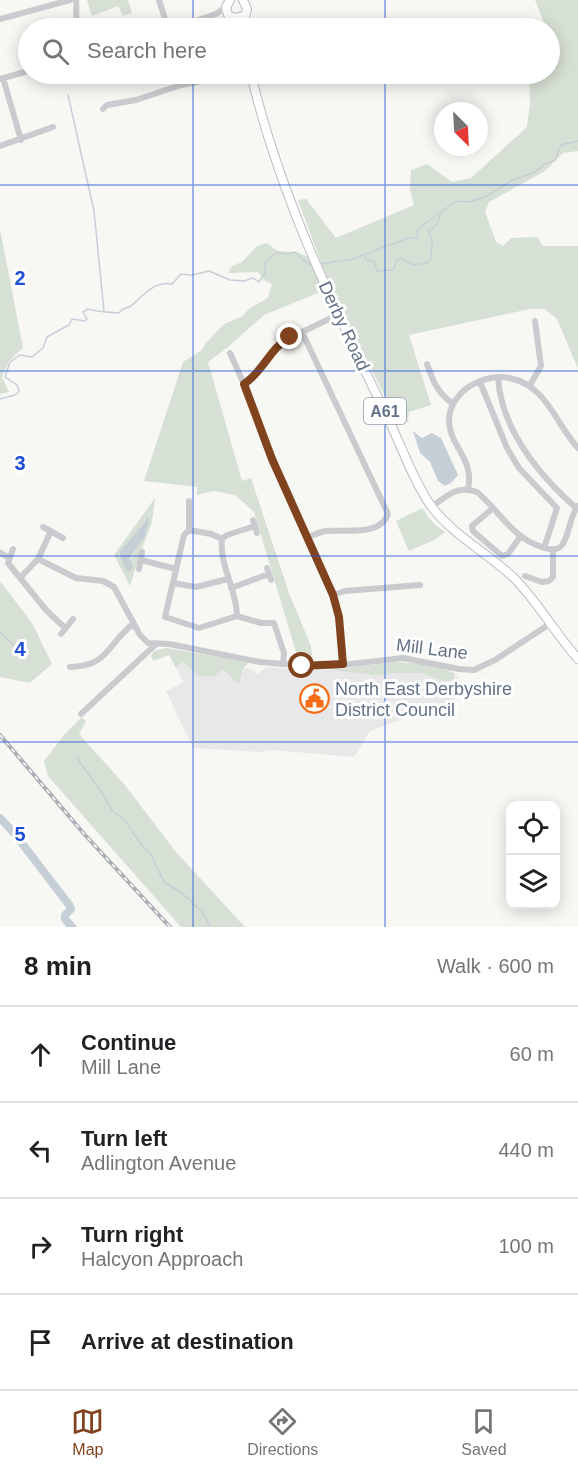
<!DOCTYPE html>
<meta charset="utf-8">
<style>
:root{--surface:#fff;--page:#f2f2f2;--text:#202124;--muted:#757577;--line:#e0e0e0;--accent:#80431d}
body{margin:0;font-family:Helvetica,sans-serif;background:var(--page);color:var(--text)}
.controls{position:absolute;right:18px;bottom:18px;display:grid;overflow:hidden;border-radius:12px;box-shadow:0 3px 15px #0003}
.controls button{width:54px;height:54px;display:grid;place-items:center;padding:0;border:0;border-bottom:2px solid var(--line);background:var(--surface);color:var(--text);font:30px sans-serif}
.compass{position:absolute;left:434px;top:102px;width:54px;height:54px;border-radius:50%;background:var(--surface);box-shadow:0 3px 15px #0003;rotate:156deg}
.stop{position:absolute;width:18px;height:18px;margin:-14px;border:4px solid #80431d;border-radius:50%;background:#fff}
.stop.end{background:#80431d;border-color:#fff;box-shadow:0 2px 6px #0008}
.list{margin:0;padding:0;list-style:none}
h2{display:flex;justify-content:space-between;align-items:center;height:78px;margin:0;padding:0 24px;font-size:26px}
h2 small{font-size:20px;font-weight:400;color:var(--muted)}
.list li{display:grid;grid-template-columns:39px 1fr auto;gap:18px;align-items:center;box-sizing:border-box;height:96px;padding:0 24px;border-top:2px solid var(--line)}
.list b{display:block;font-size:22px;white-space:nowrap}
.list p{margin:0;font-size:20px;white-space:nowrap;color:var(--muted)}
.list em{font-size:20px;font-style:normal;color:var(--muted)}
.icon{flex:none;width:33px;height:33px;fill:none;stroke:currentColor;stroke-width:2;stroke-linecap:round;stroke-linejoin:round}
.map{position:relative;flex:none;width:578px;height:927px;overflow:hidden}
.search{position:absolute;background:var(--surface);box-shadow:0 3px 15px #0003;left:18px;right:18px;top:18px;height:66px;display:flex;align-items:center;gap:15px;box-sizing:border-box;padding:0 21px;border-radius:33px;color:var(--muted);font-size:22px}
.sheet{height:462px;background:var(--surface)}
nav{display:flex;justify-content:space-around;align-items:center;box-sizing:border-box;height:84px;border-top:2px solid var(--line);background:var(--surface);font-size:16px;color:var(--muted)}
nav a{display:grid;justify-items:center;gap:3px}
nav .on{color:var(--accent)}
.map>svg:first-child{display:block}
.built{fill:#e7e8e7}
.green{fill:#d7e0d4;fill-rule:evenodd}
.water{fill:#c7cfd6}
.lines{fill:none;stroke-linecap:round;stroke-linejoin:round}
.stream{stroke:#c7cfd6;stroke-width:1.5}
.river{stroke:#c7cfd6;stroke-width:8}
.highway-casing{stroke:#babdc0;stroke-width:10}
.minor{stroke:#c9cbcf;stroke-width:6}
.highway{stroke:#fff;stroke-width:8}
.rail-casing{stroke:#aaaeb5;stroke-width:4}
.rail{stroke:#fff;stroke-width:1.5;stroke-dasharray:4.5;stroke-linecap:butt}
.route{stroke:#80431d;stroke-width:8}
.grid{fill:none;stroke:#1d4ed8;stroke-width:1.5;stroke-opacity:0.55}
.labels{text-anchor:middle;stroke-width:6;stroke-linejoin:round;paint-order:stroke}
.shield{fill:#fff;stroke:#929cac;stroke-width:1.5}
.shield-label{font-size:16px;font-weight:bold;fill:#637288}
.street-label{font-size:18px;fill:#637288;stroke:#fff}
.poi-label{font-size:18px;fill:#637288;stroke:#fff;text-anchor:start}
.grid-label{font-size:20px;text-anchor:middle;font-weight:bold;fill:#1d4ed8;stroke:#fff;stroke-width:6;stroke-linejoin:round;paint-order:stroke}
</style>
<div class="map">
<svg width="578" height="927" viewBox="0 0 578 927">
<rect width="100%" height="100%" fill="#f7f7f4"/>
<path class="built" d="M183 662 198 676 223 669 239 685 243 669 249 668 259 674 262 670 268 667 299 670 443 668 454 673 467 688 451 702 370 731 354 757 273 750 259 752 193 748 166 691 184 682 176 668Z"/>
<path class="green" d="M87 0H128L132 13 123 16 118 6 92 16Z
M535 0H578V151L563 153 545 171 489 202 485 212 496 242 503 246 511 238 537 237 543 246H578V369L557 319 545 309H530L409 335 431 405 409 412 408 421 399 424 331 289 298 200 306 199 336 238 414 205 410 189 411 170 427 164 452 182 471 178 527 127 530 103 529 81 532 74H550V28H546Z
M0 229 23 348 9 361 2 377 9 392 0 394Z
M267 243C282 255 278 250 294 252 298 252 304 255 308 257L323 291 264 315 228 347 208 362 242 481 251 478 289 593 311 646 313 663 299 662 254 512 235 495 214 491 197 495V487L144 481 183 362 202 350 205 344 224 324 241 317 250 308 268 298 272 284 264 280 258 272 228 273 232 266 242 262 257 246Z
M155 498 152 522 141 551 130 586 114 555ZM145 517 149 520C144 538 132 552 127 570L120 557V551L144 523Z
M422 508 433 523 445 532 436 539 409 551 396 521Z
M0 581 32 623 52 664 30 683 0 677Z
M166 648 249 662 243 669 239 685 223 669 213 677 198 676 183 662 176 668 169 655 153 661 151 656 154 651Z
M395 662C416 663 434 665 454 673V680L444 681 423 673H396L373 675 332 670Z
M82 717 86 721 79 734 124 784 176 852 245 927H181L48 776 44 761 64 735Z"/>
<path class="water" d="M413 431 422 438 432 433 441 438 458 475 451 483 445 486 438 481 430 462 420 453Z
M146 517 149 520 145 536 130 558 133 566 130 571H127L120 557V551L144 523Z"/>
<g class="lines">
<path class="stream" d="M68 95 94 211 104 311
M365 256 367 260 374 261 377 271 393 270 397 260 401 258 413 265 427 263 430 260C431 251 435 239 428 232L437 224 441 212
M321 264 353 259 408 238H417L418 229 456 201 468 202 485 197 513 180 535 172 543 165 555 160 561 145 578 141
M0 399 15 395 19 391 17 385 5 377 10 362 20 355 32 357 43 348 47 337 69 325 72 319 85 321 87 319 83 312 88 309C98 312 108 312 119 313 123 307 126 309 131 306 143 296 155 280 172 284L181 274 192 275 209 271 230 280 244 281 253 278 259 282 265 273V263L277 252 287 254 295 252 308 264 314 265
M0 632 25 656
M77 758 102 793 112 810 126 822 140 843 150 853 164 882 182 893 202 912 211 927"/>
<path class="river" d="M0 818 14 833 70 906 71 909 65 915V919L72 927"/>
<defs>
<path id="highway" d="M230 0 226 7 228 15 234 18 244 16
M242 28 247 9 243 0
M251 74C279 193 333 306 387 416 400 443 414 482 431 506 453 535 486 552 513 577 538 602 555 633 578 659"/>
</defs>
<use href="#highway" class="highway-casing"/>
<path class="minor" d="M76 0C77 11 75 18 78 28
M159 0 168 28
M0 19 70 0
M174 28 216 14 226 7
M177 74 181 85
M3 78 21 140
M0 79 28 71
M103 109 107 105 136 100 181 85 218 78
M0 146 53 127
M302 332 388 514C380 537 344 529 326 531 319 532 313 535 307 538
M230 353 244 384 271 459 333 595 339 617 343 665
M427 364C433 382 438 393 453 404
M498 377C501 430 538 474 576 508
M480 382 507 448 519 468 557 508 544 548
M244 384 252 379 282 342 337 315
M530 385 541 366 535 321
M468 489C475 459 449 446 449 420 449 406 459 393 470 386 482 379 496 375 510 378 547 386 555 423 578 448
M189 501V530L184 535 165 617 199 628 237 616 261 623H274L284 653 283 664
M432 507C447 495 458 485 477 492 502 513 511 538 545 548 551 550 558 550 562 545 570 534 569 517 578 506
M493 508 472 526 473 531 502 556 508 554 520 537
M253 520 257 533
M43 527 63 538
M189 530 211 534 222 539
M222 539C219 566 237 589 237 616
M222 539 227 535 255 526
M13 549 8 563 46 610 64 627
M1 553 9 558
M38 559 76 578 103 581 114 587 140 635 148 643 169 644 260 662 283 664 334 666 403 658 459 669 474 670 495 660 551 623
M141 560 176 569
M267 568 271 580
M139 569 142 552
M525 576 542 582 549 581 553 577V549
M20 578 38 559 51 531
M173 583 196 587 228 579
M231 588 269 574
M333 595 345 591 420 585
M61 634 73 619
M70 667C109 666 107 644 133 624
M81 714 155 645"/>
<use href="#highway" class="highway"/>
<defs>
<path id="rail" d="M0 735 85 835 170 927"/>
</defs>
<use href="#rail" class="rail-casing"/>
<use href="#rail" class="rail"/>
</g>
<g class="lines">
<path class="route" d="M290 337C270 348 263 372 244 384L272 459 333 595 339 617 343 664 302 666"/>
</g>
<path class="grid" d="M193 0V28M385 0V28M193 74V927M385 74V927M0 185H578M0 371H578M0 556H578M0 742H578"/>
<defs>
<symbol id="civic-ring" viewBox="-11 -11 22 22"><circle r="9.5" fill="#fff" stroke="#f66c15" stroke-width="1.5"/><path d="M-.6-6.5H3V-4.5H.6V-3L4-1V1h2V6H-6V1h2V-1L-.6-3ZM-1.2 2.5V6h2.4V2.5Z" fill="#f66c15"/></symbol>
</defs>
<g fill-rule="evenodd">
<use href="#civic-ring" x="298" y="682" width="33" height="33"/>
</g>
<g class="labels">
<rect class="shield" x="364" y="398" width="42" height="26" rx="4.5"/>
<g class="shield-label">
<text x="385" y="417">A61</text>
</g>
<g class="street-label">
<text transform="translate(344 326) rotate(65)" y="6">Derby Road</text>
<text transform="translate(432 649) rotate(7)" y="6">Mill Lane</text>
</g>
<g class="poi-label">
<text x="335" y="695">North East Derbyshire<tspan x="335" dy="21">District Council</tspan></text>
</g>
</g>
<g class="grid-label">
<text x="20" y="285">2</text>
<text x="20" y="470">3</text>
<text x="20" y="656">4</text>
<text x="20" y="841">5</text>
</g>
</svg>
<div class="controls">
<button><svg class="icon" aria-label="locate" viewBox="0 0 24 24"><circle cx="12" cy="12" r="6"/><path d="M12 2v4M12 18v4M2 12h4M18 12h4"/></svg></button>
<button><svg class="icon" aria-label="layers" viewBox="0 0 24 24"><path d="M12 4l9 5-9 5-9-5zM3 14l9 5 9-5"/></svg></button>
</div>
<svg class="compass" viewBox="-18 -18 36 36"><path d="M0-13l5 13h-10z" fill="#e53935"/><path d="M0 13l5-13h-10z" fill="#757577"/></svg>
<div class="stop" style="left:302px;top:666px"></div>
<div class="stop end" style="left:290px;top:337px"></div>
<div class="search"><svg class="icon" aria-label="search" viewBox="0 0 24 24"><circle cx="10" cy="10" r="6"/><path d="M15 15l6 6"/></svg>Search here</div>
</div>
<section class="sheet">
<h2>8 min<small>Walk · 600 m</small></h2>
<ul class="list">
<li><svg class="icon" aria-label="ahead" viewBox="0 0 24 24"><path d="M12 20V5M6 11l6-6 6 6"/></svg><div><b>Continue</b><p>Mill Lane</p></div><em>60 m</em></li>
<li><svg class="icon" aria-label="left" viewBox="0 0 24 24"><path d="M17 20v-9H6M10 6l-5 5 5 5"/></svg><div><b>Turn left</b><p>Adlington Avenue</p></div><em>440 m</em></li>
<li><svg class="icon" aria-label="right" viewBox="0 0 24 24"><path d="M7 20v-9h11M14 6l5 5-5 5"/></svg><div><b>Turn right</b><p>Halcyon Approach</p></div><em>100 m</em></li>
<li><svg class="icon" aria-label="arrive" viewBox="0 0 24 24"><path d="M6 21V4h12l-3 4 3 4H6"/></svg><div><b>Arrive at destination</b></div></li>
</ul>
</section>
<nav>
<a class="on"><svg class="icon" aria-label="map" viewBox="0 0 24 24"><path d="M3 6l6-2 6 2 6-2v14l-6 2-6-2-6 2zM9 4v14M15 6v14"/></svg>Map</a>
<a><svg class="icon" aria-label="directions" viewBox="0 0 24 24"><path d="M12 3l9 9-9 9-9-9zM9 14v-3h6M13 9l2 2-2 2"/></svg>Directions</a>
<a><svg class="icon" aria-label="saved" viewBox="0 0 24 24"><path d="M7 4h10v16l-5-4-5 4z"/></svg>Saved</a>
</nav>
